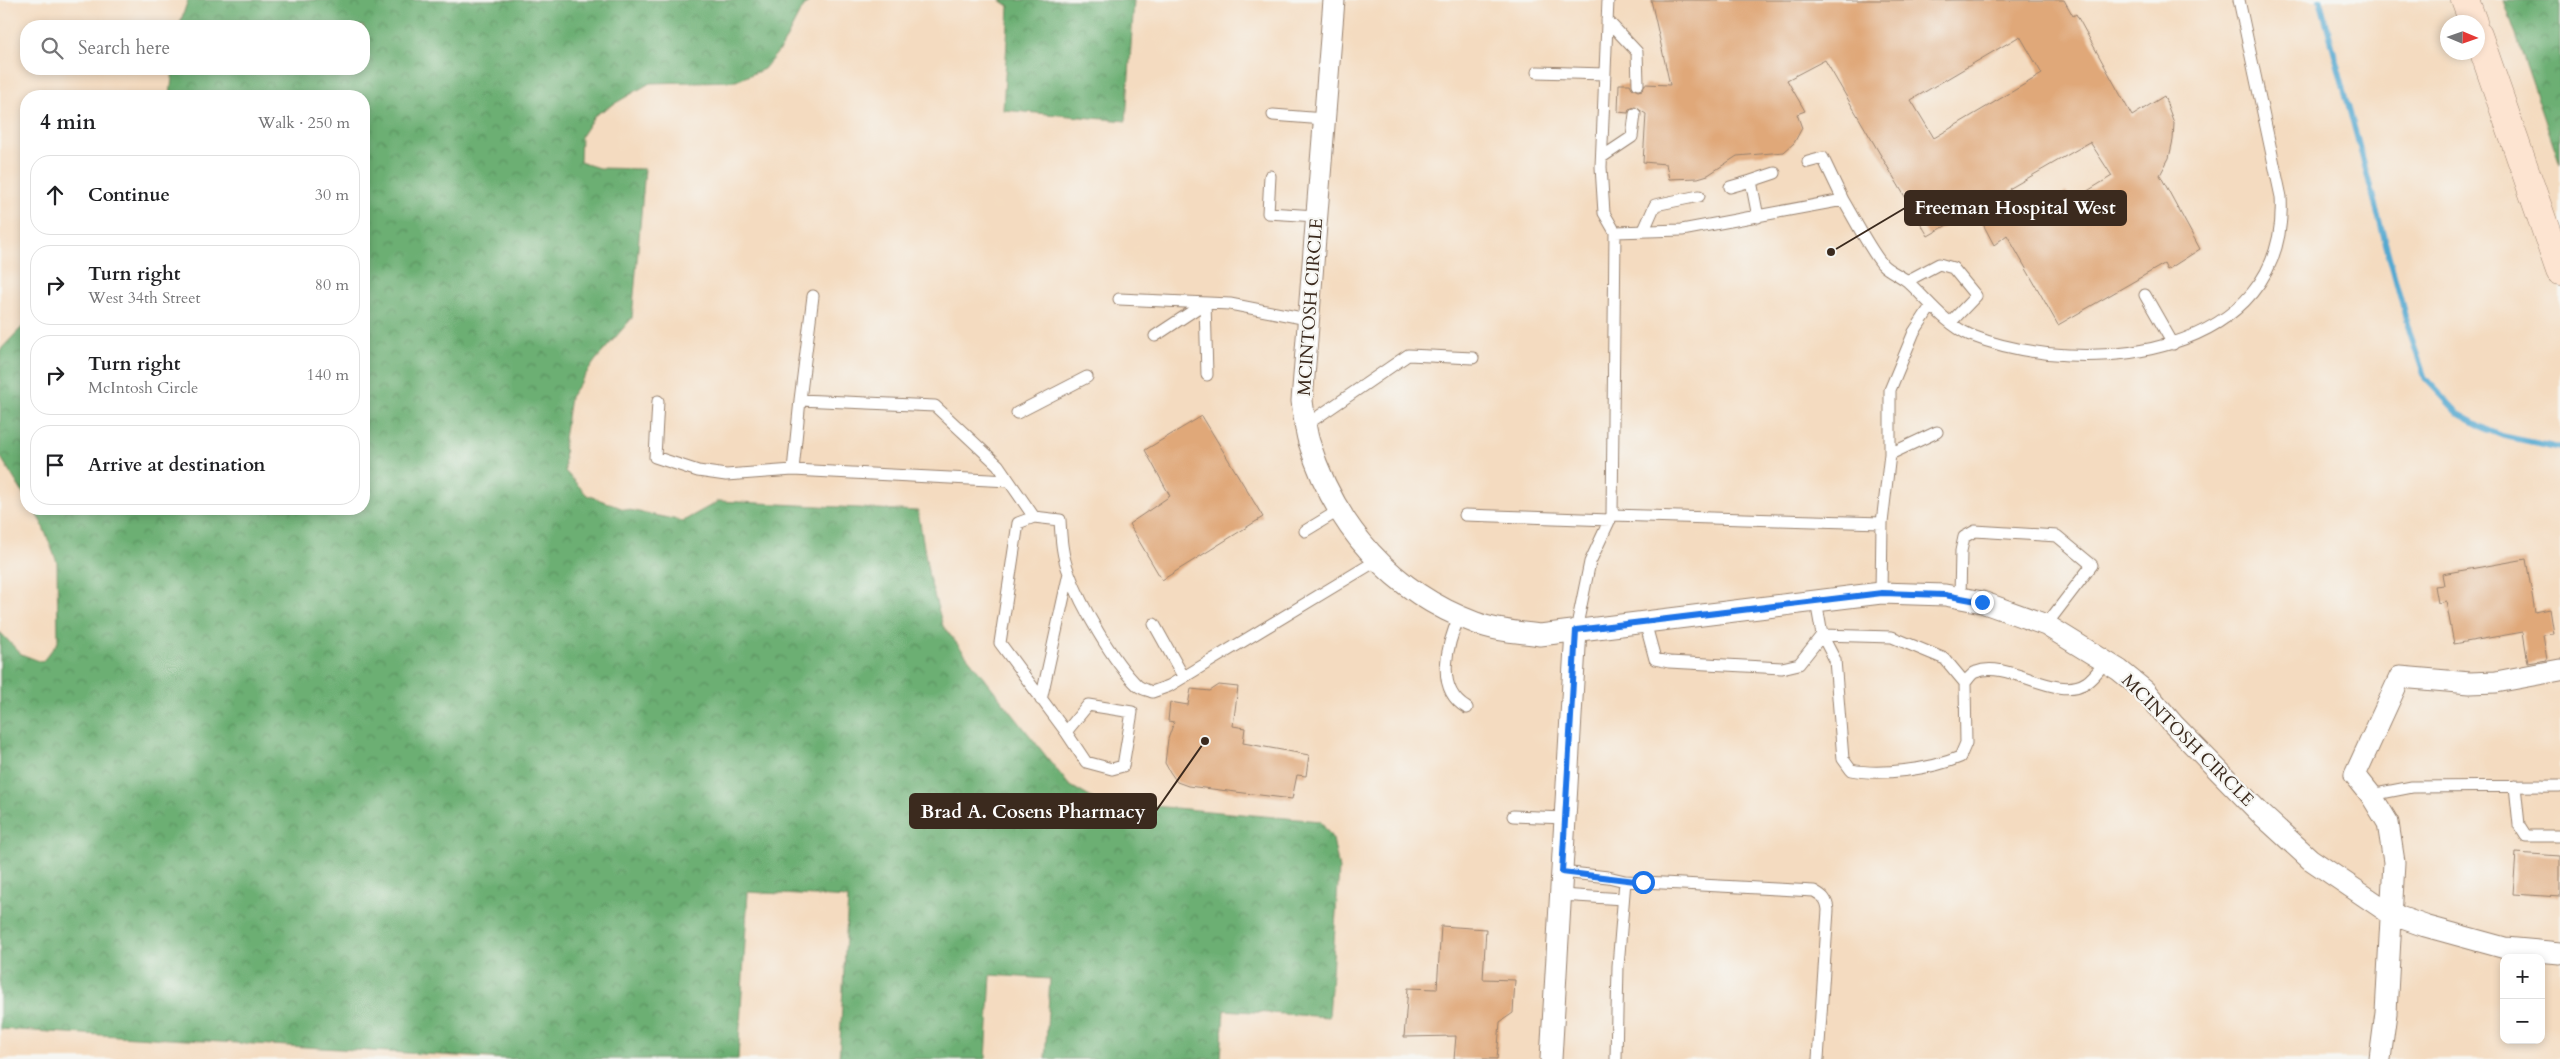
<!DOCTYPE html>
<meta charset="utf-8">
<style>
:root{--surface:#fff;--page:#f2f2f2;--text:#202124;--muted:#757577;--line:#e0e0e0}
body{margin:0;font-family:Cardo,serif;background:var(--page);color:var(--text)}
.controls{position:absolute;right:15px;bottom:15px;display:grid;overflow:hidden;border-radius:10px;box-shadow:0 2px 8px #0003}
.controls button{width:45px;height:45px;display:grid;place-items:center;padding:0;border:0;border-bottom:1px solid var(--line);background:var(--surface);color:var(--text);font:25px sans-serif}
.compass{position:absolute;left:2440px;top:15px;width:45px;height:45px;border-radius:50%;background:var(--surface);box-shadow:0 2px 8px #0003;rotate:92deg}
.stop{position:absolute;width:15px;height:15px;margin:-11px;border:4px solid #1a73e8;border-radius:50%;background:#fff}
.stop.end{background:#1a73e8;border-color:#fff;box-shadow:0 1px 5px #0008}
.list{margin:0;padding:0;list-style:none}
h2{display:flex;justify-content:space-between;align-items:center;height:65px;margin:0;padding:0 20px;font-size:21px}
h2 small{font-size:16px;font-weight:400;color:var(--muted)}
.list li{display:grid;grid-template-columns:32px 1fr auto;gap:15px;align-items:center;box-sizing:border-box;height:80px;margin:0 10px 10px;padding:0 10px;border:1px solid var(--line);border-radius:20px}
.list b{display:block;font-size:19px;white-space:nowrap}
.list p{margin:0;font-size:16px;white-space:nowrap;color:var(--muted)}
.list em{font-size:16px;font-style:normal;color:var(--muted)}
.icon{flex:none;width:28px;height:28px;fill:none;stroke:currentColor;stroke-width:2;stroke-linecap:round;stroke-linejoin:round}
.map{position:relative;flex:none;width:2560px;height:1059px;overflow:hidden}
.search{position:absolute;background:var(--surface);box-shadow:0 2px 8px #0003;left:20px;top:20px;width:350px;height:55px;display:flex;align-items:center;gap:12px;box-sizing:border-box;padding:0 18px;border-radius:20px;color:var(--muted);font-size:19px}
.panel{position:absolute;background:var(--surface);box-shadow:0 2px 8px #0003;left:20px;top:90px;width:350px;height:425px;border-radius:20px}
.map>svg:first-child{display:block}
.forest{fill:url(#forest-crowns);stroke:#546c48}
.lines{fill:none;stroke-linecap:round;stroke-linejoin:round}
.stream{stroke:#54a9d0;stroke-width:5.5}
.building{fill:#e0a879;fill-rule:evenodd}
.lane-casing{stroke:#98826f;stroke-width:13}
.street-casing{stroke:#98826f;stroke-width:23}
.secondary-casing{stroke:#98826f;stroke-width:29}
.lane{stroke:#fff;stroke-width:11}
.street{stroke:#fff;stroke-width:21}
.secondary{stroke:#fde4d1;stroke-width:28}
.route{stroke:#1a73e8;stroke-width:6}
.labels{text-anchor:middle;stroke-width:4.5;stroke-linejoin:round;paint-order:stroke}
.street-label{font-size:18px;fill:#3b2a1e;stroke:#f6f6f2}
.leader{fill:none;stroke:#3b2a1e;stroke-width:2}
.callout-dot{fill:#3b2a1e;stroke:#f6f6f2;stroke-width:2}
.callout{fill:#3b2a1e;stroke:#3b2a1e;stroke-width:2}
.callout-label{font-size:19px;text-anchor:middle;font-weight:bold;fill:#fff}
</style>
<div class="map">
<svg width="2560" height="1059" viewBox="0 0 2560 1059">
<defs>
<pattern id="forest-crowns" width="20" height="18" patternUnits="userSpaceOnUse" patternTransform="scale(1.25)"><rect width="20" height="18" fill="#6caf73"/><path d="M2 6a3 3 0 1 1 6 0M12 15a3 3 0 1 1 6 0" fill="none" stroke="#5a8f5e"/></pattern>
</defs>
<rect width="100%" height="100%" fill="#f6f6f2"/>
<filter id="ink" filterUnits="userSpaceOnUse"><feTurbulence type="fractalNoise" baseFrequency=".02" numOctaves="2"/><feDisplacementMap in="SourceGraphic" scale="10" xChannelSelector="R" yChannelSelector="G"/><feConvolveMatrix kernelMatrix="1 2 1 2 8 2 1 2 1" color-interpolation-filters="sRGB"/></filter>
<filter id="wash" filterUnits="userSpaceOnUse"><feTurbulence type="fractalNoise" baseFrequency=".0096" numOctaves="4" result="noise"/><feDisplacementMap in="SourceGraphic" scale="20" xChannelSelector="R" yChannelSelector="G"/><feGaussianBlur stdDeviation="1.12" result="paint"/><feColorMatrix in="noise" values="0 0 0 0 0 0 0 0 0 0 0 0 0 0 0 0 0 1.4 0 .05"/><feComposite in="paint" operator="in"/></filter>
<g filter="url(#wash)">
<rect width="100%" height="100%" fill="#f4dbc0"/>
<path class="forest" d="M188 0H810L800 12 782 47 764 69 736 81 650 83 595 115 581 136 580 162 599 168 645 169 632 318 595 361 570 397 564 439 565 471 587 495 624 509 683 521 719 501 918 511 929 577 943 626 1069 785 1097 801 1320 821 1333 839 1339 869 1329 1017 1224 1010 1221 1059H1045L1050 979 991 975 986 1059H839L848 898 748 892 738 1059H508L0 1029V632L21 654 42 662 58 642 57 562 41 522 33 509H364V96H170L173 69H364V26H179Z
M1000 0H1134L1126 121 1003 110 1009 6Z
M2504 0H2560V164Z
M26 323V498L0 456V350Z"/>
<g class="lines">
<path class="stream" d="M2320 0 2410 334 2425 378 2459 414 2488 430 2503 436 2560 448"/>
</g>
<g id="blocks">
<path class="building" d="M1651 0H2064L2073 16 2076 14 2132 116 2164 96 2174 123 2173 140 2169 158 2160 175 2200 249 2167 270 2164 264 2058 325 2007 235 1994 245 1975 209 1928 236 1825 60 1787 80 1805 111 1797 114 1802 128 1794 143 1784 152 1737 156 1708 175 1698 178 1669 179 1666 164 1643 162 1646 114 1635 107 1629 109 1628 113 1618 112 1619 84H1630L1632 88 1638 91 1642 90 1645 84 1670 85ZM2020 36 2042 74 1934 138 1911 100ZM2090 142 2112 176 2071 201 2066 192 2026 214 2009 189Z
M1202 416 1263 517 1162 580 1129 524 1170 496 1145 450Z
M2526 559 2535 612 2550 609 2554 634 2543 635 2547 660 2528 663 2523 632 2454 644 2446 601 2438 603 2435 586 2444 585 2442 574Z
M1219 685 1238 687 1233 726 1245 728 1243 743 1309 755 1306 776 1297 775 1292 799 1188 786 1177 782 1170 772 1165 763 1168 739 1174 722 1168 721 1170 702 1188 705 1191 689 1210 691Z
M2516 853 2560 856V897L2513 894Z
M1441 926 1486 929 1483 979 1515 980 1513 1013 1500 1022 1497 1059H1454L1456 1036 1404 1037 1408 988 1437 989Z"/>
</g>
</g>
<g filter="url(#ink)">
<use href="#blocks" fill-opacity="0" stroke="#98826f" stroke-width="1"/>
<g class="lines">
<defs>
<path id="lane" d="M1607 20 1637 52 1638 84
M1537 72 1605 74
M1273 115 1324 119
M1602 157 1632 137 1635 114
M1808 162 1823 158 1843 200
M1270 176 1268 213 1316 216
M1730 187 1751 181
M1758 217 1751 181 1775 173
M1644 230 1655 205 1699 196
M1615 232 1682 230 1843 200C1855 220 1867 245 1882 264 1888 271 1900 275 1907 281 1927 299 1945 324 1970 335 2084 380 2290 358 2281 197L2239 0
M1907 281 1939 264 1953 268 1976 296 1951 322
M2145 295 2173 344
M1119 299 1230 304 1307 319
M1205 303 1207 375
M1155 336 1205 303
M800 400 813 296
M658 401 655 457 698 471 726 475 793 470
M1017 413 1087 377
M1306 425 1408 355 1473 358
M1890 454 1937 432
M1009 481 793 470 800 400 935 406 998 465 1034 517
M1465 515 1610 520
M1612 515 1882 523
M1305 531 1338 511
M1881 593 1882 523 1890 454V390L1914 332 1931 306
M1960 597 1961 551 1964 537 1975 531 2057 536 2092 565 2046 625
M1460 615C1447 644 1434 689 1467 708
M1645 622 1655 659 1669 662 1782 668 1799 664 1822 635 1816 601
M1154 624 1183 676
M1576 630 1590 562 1612 515 1615 232 1604 213 1601 167 1608 0
M1822 635 1892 637 1945 659 1965 683 1966 743 1960 757C1932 769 1881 776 1851 770L1843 759 1835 660Z
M1965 683C1968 679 1972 673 1976 672 2009 659 2056 703 2087 682 2094 677 2100 668 2106 662
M1041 700 1069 573
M1066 732 1088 705 1132 712 1123 766 1112 769 1086 762 1066 732 1000 643 1018 523 1034 517 1060 520C1061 538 1062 556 1069 573 1081 606 1113 662 1138 686 1142 689 1147 690 1152 692L1169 686 1376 561
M2515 786 2519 825 2526 836H2560
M2371 795 2412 787 2560 786
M1513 816 1566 818
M1562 872 1608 877 1625 881
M1561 895 1623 899
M1616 1059 1618 966 1625 881 1814 891C1823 896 1827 899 1828 910L1818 1059"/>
<path id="street" d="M1334 0 1302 401C1304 414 1305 429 1309 442 1335 527 1392 592 1476 623 1496 631 1519 632 1540 635L1881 593 1945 595 1982 602 2046 625 2119 670 2145 691 2173 724 2261 814 2310 859 2391 914 2425 926 2505 948 2560 953
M1551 1059 1576 630
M2380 1059 2386 1013 2394 862 2388 823 2371 795 2355 775 2400 677 2470 683 2496 682 2560 670"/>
<path id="secondary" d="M2465 0 2473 22
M2478 35 2560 271"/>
</defs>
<use href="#lane" class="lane-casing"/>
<use href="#street" class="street-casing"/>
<use href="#secondary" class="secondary-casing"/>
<use href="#lane" class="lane"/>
<use href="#street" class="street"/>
<use href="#secondary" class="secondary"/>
</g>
</g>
<g class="lines" filter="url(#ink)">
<path class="route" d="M1643 882 1562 872 1576 630 1882 593 1945 595 1982 602"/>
</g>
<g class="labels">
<g class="street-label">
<text transform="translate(1310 307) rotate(-86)" y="6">MCINTOSH CIRCLE</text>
<text transform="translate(2188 740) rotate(45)" y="6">MCINTOSH CIRCLE</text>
</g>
</g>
<path class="leader" d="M1831 252L1905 208M1205 741L1156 811"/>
<g class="callout-dot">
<circle cx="1831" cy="252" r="5"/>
<circle cx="1205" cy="741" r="5"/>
</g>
<g class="callout">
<rect x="1905" y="191" width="221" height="34" rx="5"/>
<rect x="910" y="794" width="246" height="34" rx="5"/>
</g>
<g class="callout-label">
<text x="2015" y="214">Freeman Hospital West</text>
<text x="1033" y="818">Brad A. Cosens Pharmacy</text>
</g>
</svg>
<div class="controls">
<button>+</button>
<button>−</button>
</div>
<svg class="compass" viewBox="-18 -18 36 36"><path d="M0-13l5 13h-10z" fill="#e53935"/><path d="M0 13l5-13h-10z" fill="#757577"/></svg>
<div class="stop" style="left:1643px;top:882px"></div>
<div class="stop end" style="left:1982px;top:602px"></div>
<div class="search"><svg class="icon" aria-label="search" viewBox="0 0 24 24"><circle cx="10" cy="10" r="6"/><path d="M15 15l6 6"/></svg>Search here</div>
<section class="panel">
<h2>4 min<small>Walk · 250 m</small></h2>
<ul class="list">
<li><svg class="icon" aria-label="ahead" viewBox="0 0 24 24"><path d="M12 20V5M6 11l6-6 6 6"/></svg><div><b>Continue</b></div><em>30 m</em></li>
<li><svg class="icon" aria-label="right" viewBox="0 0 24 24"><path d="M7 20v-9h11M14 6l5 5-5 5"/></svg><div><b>Turn right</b><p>West 34th Street</p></div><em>80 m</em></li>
<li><svg class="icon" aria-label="right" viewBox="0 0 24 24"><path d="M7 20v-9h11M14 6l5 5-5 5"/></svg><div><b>Turn right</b><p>McIntosh Circle</p></div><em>140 m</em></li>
<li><svg class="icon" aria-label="arrive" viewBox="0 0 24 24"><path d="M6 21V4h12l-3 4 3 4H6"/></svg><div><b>Arrive at destination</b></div></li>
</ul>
</section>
</div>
